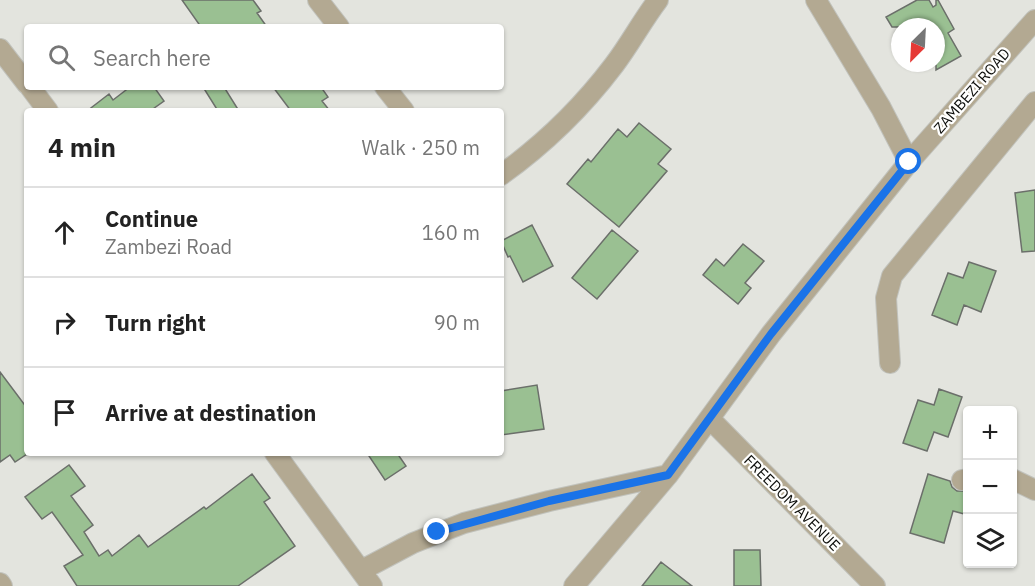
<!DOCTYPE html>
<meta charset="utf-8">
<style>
:root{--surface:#fff;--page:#f2f2f2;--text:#222;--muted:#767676;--line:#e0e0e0}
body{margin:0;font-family:"IBM Plex Sans",sans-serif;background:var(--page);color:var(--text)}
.controls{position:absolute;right:18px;bottom:18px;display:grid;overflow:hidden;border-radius:6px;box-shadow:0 2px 4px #0004}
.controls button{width:54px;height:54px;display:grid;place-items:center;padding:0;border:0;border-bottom:2px solid var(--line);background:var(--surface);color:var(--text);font:30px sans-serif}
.compass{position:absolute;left:891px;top:18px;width:54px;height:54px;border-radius:50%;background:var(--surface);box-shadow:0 2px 4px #0004;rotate:204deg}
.stop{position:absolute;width:18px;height:18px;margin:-14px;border:4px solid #1a73e8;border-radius:50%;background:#fff}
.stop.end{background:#1a73e8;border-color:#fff;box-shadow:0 2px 6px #0008}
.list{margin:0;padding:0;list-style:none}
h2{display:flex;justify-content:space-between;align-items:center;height:78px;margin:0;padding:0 24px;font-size:26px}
h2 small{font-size:20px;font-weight:400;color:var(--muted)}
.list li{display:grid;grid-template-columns:39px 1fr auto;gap:18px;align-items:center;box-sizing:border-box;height:90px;padding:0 24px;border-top:2px solid var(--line)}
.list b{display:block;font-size:22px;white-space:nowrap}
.list p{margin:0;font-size:20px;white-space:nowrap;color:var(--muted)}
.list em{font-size:20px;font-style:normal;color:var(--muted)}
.icon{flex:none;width:33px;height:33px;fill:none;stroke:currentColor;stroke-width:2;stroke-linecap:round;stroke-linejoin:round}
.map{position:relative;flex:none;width:1035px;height:586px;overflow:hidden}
.search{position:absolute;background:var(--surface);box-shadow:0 2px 4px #0004;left:24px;top:24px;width:480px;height:66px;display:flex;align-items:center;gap:15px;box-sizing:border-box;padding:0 21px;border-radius:6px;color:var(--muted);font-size:22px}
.panel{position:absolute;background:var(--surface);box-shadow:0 2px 4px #0004;left:24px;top:108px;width:480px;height:348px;border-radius:6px}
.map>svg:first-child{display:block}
.building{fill:#9ac092;stroke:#6b6f6a;stroke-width:1.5}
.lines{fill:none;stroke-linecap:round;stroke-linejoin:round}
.minor-casing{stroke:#c1c2bc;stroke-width:22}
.minor{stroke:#b3a992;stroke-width:20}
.route{stroke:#1a73e8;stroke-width:8}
.labels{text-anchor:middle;stroke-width:4.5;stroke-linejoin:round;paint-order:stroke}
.street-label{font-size:15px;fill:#0d0e0b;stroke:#fffffe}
</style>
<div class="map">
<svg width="1035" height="586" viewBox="0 0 1035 586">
<rect width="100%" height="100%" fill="#e3e4de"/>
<path class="building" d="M182 0H253L261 11 257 13 267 27H201Z
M917 0H929L933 7 936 5V0H938L954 29 948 33 961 56 936 70V27H892L886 17Z
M130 87H154L164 101 150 111H87L109 94 113 100Z
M203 87H224L239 111H218Z
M273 87H321L328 97 322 101 330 111H291Z
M639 123 671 149 658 164 667 171 619 227 567 184 588 159 591 162 618 129 627 137Z
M1035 190V251L1022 252 1015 193Z
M532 225 553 266 523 282 510 256 508 257 501 241Z
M612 230 638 251 597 299 572 278Z
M743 244 764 261 745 283 751 288 738 304 703 275 716 259 724 266Z
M969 262 996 271 981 312 964 305 957 325 932 315 948 273 963 278Z
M0 372 27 408V454L15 462 10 455 0 462Z
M537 385 544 429 501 435V391Z
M939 389 962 397 948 437 934 432 927 451 903 443 918 400 934 405Z
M367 453H397L406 466 385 480Z
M69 465 85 486 71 496 93 525 84 532 99 556 108 550 112 556 139 535 148 547 204 507 206 509 252 474 270 498 264 502 295 546 238 586H77L64 566 83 555 52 512 42 519 25 497Z
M928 474 950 481 952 487 957 491H968V515L953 511 944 543 910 533Z
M734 550H760L761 586H734Z
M661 562 692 586H642Z"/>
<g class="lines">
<defs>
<path id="minor" d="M318 0 339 27
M816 0 881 108 909 162
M0 49 27 84
M30 87 48 111
M385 87 404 111
M501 175C543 145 583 106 614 65 630 44 642 21 658 0
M890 363 886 298 892 276 1035 102
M710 419 875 586
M275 453 372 586
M1012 479 1035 490
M962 480 968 479
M362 570 413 543 464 523 549 501 668 475
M0 583 2 586
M574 586 668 475 771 334 909 162 1035 20"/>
</defs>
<use href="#minor" class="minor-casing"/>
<use href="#minor" class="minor"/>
</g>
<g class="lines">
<path class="route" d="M437 532 549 501 668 475 771 334 909 162"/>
</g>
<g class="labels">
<g class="street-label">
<text transform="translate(972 91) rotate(-49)" y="5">ZAMBEZI ROAD</text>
<text transform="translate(792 503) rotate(45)" y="5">FREEDOM AVENUE</text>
</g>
</g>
</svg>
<div class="controls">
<button>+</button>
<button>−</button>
<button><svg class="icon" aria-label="layers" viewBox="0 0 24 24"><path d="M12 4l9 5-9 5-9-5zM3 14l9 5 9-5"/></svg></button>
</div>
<svg class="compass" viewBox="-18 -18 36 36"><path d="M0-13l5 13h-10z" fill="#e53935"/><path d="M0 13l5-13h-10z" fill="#767676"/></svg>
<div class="stop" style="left:909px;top:162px"></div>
<div class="stop end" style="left:437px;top:532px"></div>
<div class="search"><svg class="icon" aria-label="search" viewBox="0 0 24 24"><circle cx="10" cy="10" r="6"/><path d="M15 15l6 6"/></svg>Search here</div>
<section class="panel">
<h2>4 min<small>Walk · 250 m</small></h2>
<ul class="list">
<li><svg class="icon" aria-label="ahead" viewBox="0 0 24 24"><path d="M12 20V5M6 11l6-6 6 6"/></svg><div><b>Continue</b><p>Zambezi Road</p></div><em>160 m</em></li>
<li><svg class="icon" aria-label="right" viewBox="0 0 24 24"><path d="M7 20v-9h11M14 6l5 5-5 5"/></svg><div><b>Turn right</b></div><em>90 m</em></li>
<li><svg class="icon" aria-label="arrive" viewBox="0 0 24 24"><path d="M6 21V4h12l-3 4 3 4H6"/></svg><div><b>Arrive at destination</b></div></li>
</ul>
</section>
</div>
